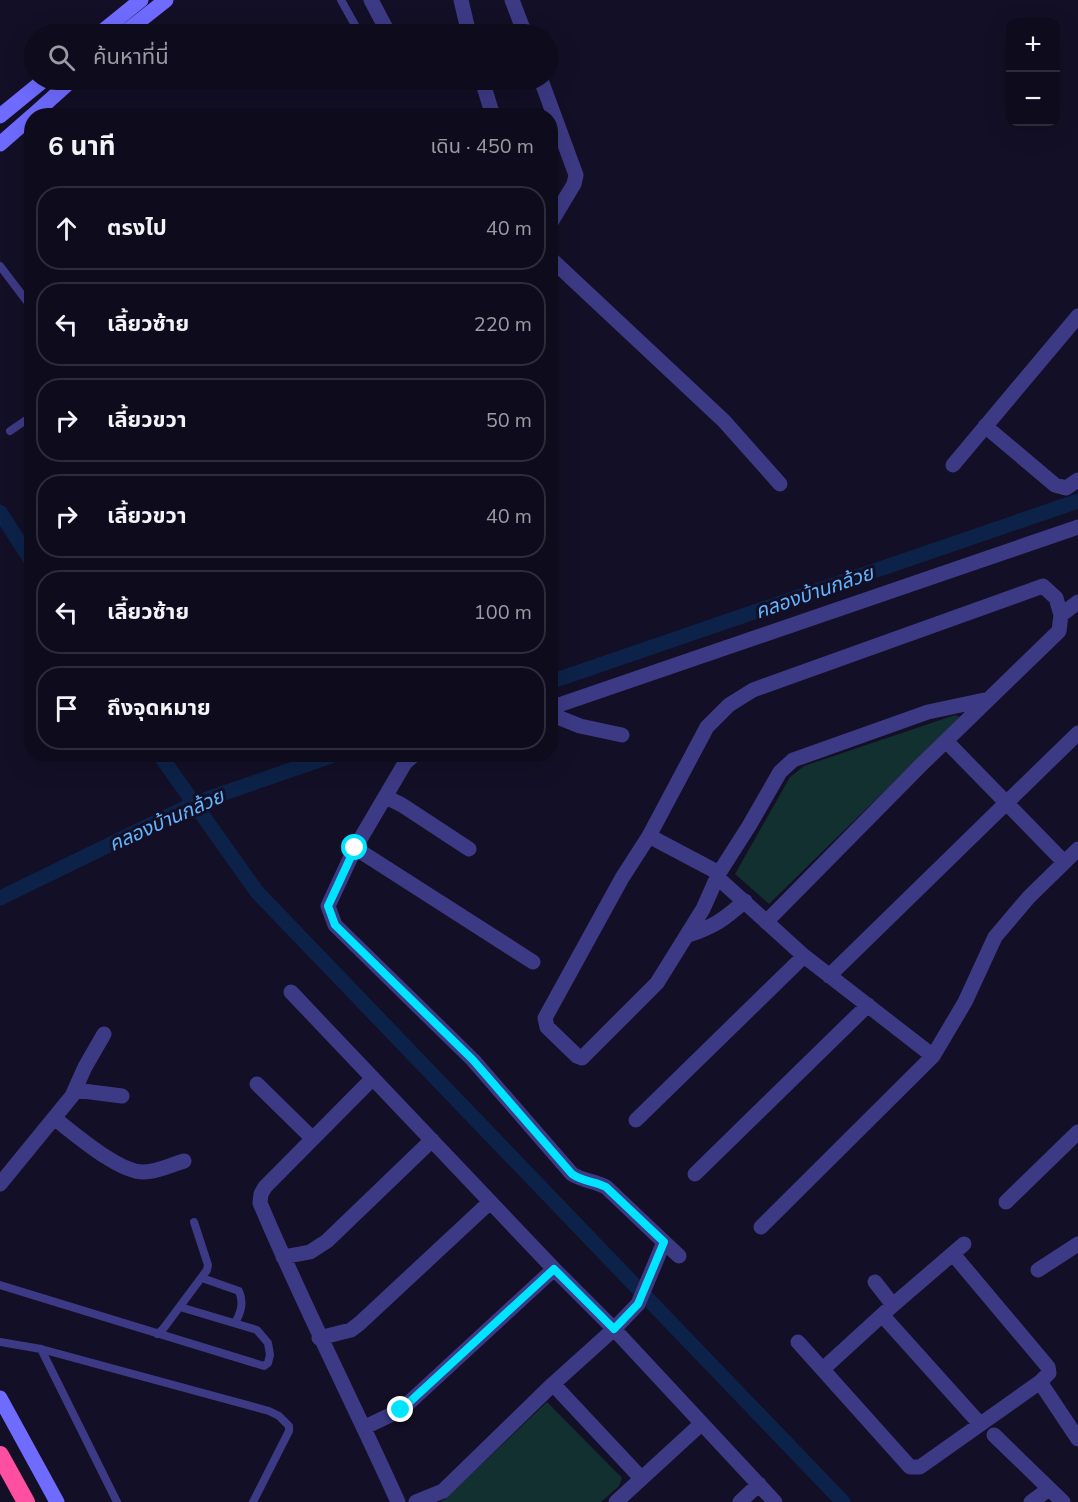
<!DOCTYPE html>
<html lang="th">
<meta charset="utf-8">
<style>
:root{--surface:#0e0b1c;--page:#171425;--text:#f1f3f6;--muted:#9b9ba3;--line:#2e2b3b}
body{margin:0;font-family:"Nunito Sans","Noto Sans Thai",sans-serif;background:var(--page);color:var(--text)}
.controls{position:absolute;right:18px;top:18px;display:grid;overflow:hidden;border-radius:12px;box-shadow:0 6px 24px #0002}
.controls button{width:54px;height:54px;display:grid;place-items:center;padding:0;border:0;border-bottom:2px solid var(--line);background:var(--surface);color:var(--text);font:30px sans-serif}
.stop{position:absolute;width:18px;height:18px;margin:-14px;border:4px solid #00e5ff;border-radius:50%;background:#fff}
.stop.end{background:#00e5ff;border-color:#fff;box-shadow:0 2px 6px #0008}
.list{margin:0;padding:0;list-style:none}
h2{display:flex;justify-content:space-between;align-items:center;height:78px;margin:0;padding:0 24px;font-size:26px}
h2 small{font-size:20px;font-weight:400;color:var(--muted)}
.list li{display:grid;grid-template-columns:39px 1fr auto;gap:18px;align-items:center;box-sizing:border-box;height:84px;margin:0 12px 12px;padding:0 12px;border:2px solid var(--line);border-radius:24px}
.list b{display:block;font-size:22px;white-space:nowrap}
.list em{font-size:20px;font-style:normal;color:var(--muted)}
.icon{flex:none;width:33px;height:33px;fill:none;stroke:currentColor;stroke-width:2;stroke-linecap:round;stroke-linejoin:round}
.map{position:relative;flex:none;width:1078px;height:1502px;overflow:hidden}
.search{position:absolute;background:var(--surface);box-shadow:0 6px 24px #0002;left:24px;top:24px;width:534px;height:66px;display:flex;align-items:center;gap:15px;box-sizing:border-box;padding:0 21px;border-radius:33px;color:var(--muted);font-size:22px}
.panel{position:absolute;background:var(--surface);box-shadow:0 6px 24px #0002;left:24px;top:108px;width:534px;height:654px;border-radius:24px}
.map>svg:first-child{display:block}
.green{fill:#12302f}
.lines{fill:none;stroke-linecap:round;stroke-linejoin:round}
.canal{stroke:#0c2248;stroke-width:15}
.lane{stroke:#3d3a85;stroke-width:8}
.street{stroke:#3d3a85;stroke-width:15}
.secondary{stroke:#6f6bff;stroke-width:15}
.highway{stroke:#ff4fa3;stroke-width:18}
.route{stroke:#00e5ff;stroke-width:8}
.labels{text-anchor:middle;stroke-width:6;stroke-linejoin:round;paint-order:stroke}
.water-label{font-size:20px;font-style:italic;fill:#62b6ff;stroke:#130f26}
</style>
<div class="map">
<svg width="1078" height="1502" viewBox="0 0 1078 1502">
<rect width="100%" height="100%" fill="#130f26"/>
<path class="green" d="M955 715 960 717 956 721 769 904 735 874 790 777 804 766Z
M547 1402 622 1478 619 1486 601 1502H439L445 1499Z"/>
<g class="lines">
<path class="canal" d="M0 512 32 562
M550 682 1078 501
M159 754 257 892 843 1502
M0 898 195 803 337 754"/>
<path class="lane" d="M341 0 360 34
M0 266 32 308
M10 431 32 416
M202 1278 239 1291C244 1303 241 1312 235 1323
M0 1285 264 1366 268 1363 270 1355 268 1343 257 1330 180 1307
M157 1334 163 1329 207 1270 208 1265 194 1222
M0 1342 41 1349 269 1411 279 1416 289 1426V1431L253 1502
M41 1349 117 1502"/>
<path class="street" d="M371 0 389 34
M461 0 469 34
M512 0 525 34
M411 80 412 81
M482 80 493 116
M541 80 576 175 574 184 550 224
M550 258 724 421 780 484
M985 426 1055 485 1066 488 1078 480
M953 465 1078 316
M989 699 928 712 793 760 780 772 749 826 719 873 703 909 657 983 582 1058 577 1056 547 1027 545 1018 622 878 649 836 707 727 729 705 753 690 1043 586 1056 598 1061 615
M550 708 1078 527
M550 714 580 726 622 735
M947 742 1064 862
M415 754 405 763 355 848 328 906 335 925 473 1060 572 1174C583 1181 595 1181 606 1187L664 1242 638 1304 614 1329 553 1384 443 1491 416 1502
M386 797 402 805 469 849
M649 836 719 873
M355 848 533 962
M718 878 804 956 933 1056
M766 922 921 765 1059 631 1061 615 1078 602
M686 936C715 926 722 921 745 901
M829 976 1078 733
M291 992 554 1269 614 1329 775 1502
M373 1078 265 1187 261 1194 260 1203C303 1305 353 1402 398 1502
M257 1084 312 1138
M75 1090 122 1096
M54 1118C74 1133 119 1173 144 1172 157 1172 171 1165 184 1161
M636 1120 804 956
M695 1174 868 1005
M0 1184 72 1096 85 1067 104 1034
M1006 1202 1078 1132
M761 1227 933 1056 965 1002 995 937 1029 897 1078 849
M664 1242 679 1256
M283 1257 310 1252 327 1241 432 1140
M1038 1270 1078 1244
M875 1282 893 1305
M883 1316 980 1424
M319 1338 351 1330 360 1323 490 1202
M798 1342 910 1467H920L1040 1382 1049 1373 1048 1367 953 1254
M823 1369 893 1305 964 1244
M1040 1382 1078 1439
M553 1384 641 1478
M365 1427 401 1410 554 1269
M994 1435 1063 1502
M616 1502 701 1424
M740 1502 759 1484
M1031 1502 1049 1489"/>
<path class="secondary" d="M99 34 141 0
M123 34 166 0
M0 116 44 80
M32 116 72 80
M0 144 32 116
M0 1398 57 1502"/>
<path class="highway" d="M0 1455 26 1502"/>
</g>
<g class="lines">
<path class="route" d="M355 848 328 906 335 925 473 1060 572 1174C583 1182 595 1181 606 1187L664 1242 638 1304 614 1329 554 1269 401 1410"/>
</g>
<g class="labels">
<g class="water-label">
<text transform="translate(814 592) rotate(-19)" y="7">คลองบ้านกล้วย</text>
<text transform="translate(166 820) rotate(-24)" y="7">คลองบ้านกล้วย</text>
</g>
</g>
</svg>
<div class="controls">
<button>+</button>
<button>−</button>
</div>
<div class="stop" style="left:355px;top:848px"></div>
<div class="stop end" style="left:401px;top:1410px"></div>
<div class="search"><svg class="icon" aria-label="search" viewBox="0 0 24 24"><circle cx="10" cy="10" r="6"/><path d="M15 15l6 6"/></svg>ค้นหาที่นี่</div>
<section class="panel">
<h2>6 นาที<small>เดิน · 450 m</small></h2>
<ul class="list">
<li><svg class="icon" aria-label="ahead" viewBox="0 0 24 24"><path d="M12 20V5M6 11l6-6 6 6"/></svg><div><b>ตรงไป</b></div><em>40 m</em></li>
<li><svg class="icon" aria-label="left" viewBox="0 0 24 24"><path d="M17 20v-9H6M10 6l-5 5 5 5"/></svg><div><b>เลี้ยวซ้าย</b></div><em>220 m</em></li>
<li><svg class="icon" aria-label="right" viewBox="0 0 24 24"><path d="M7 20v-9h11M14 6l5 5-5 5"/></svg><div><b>เลี้ยวขวา</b></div><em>50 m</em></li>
<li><svg class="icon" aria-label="right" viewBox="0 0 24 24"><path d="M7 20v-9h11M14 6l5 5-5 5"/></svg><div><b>เลี้ยวขวา</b></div><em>40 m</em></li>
<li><svg class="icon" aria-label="left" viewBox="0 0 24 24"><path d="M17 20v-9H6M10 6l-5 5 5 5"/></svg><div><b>เลี้ยวซ้าย</b></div><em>100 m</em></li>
<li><svg class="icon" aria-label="arrive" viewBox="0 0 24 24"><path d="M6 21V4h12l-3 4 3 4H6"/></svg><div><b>ถึงจุดหมาย</b></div></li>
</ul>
</section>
</div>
